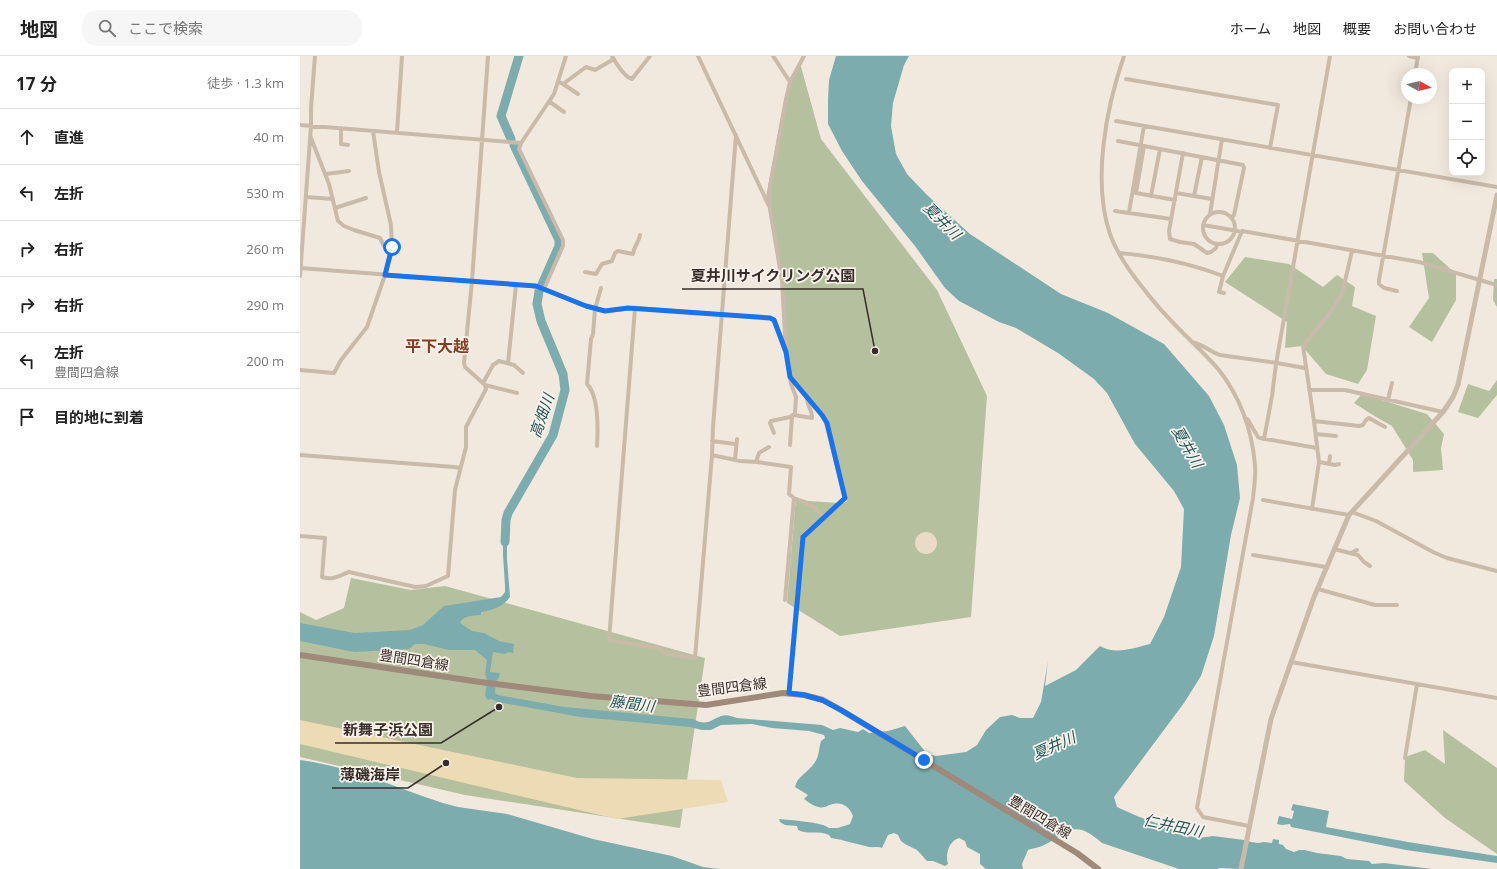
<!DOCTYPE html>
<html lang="ja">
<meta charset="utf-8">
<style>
:root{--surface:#fff;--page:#f6f6f6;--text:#222;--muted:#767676;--line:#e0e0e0}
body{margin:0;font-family:"Open Sans","Noto Sans JP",sans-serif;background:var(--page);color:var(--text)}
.controls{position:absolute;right:12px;top:12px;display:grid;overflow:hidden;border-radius:8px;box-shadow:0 4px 16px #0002}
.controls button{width:36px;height:36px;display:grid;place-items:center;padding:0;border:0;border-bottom:1px solid var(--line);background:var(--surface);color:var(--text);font:20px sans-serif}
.compass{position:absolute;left:1101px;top:12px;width:36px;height:36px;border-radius:50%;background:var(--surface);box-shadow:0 4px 16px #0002;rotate:98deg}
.stop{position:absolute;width:12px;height:12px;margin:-9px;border:3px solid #1a73e8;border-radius:50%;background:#fff}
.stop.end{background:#1a73e8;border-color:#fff;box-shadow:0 1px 4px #0008}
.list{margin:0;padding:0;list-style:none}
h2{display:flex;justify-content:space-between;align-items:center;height:52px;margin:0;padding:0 16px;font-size:17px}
h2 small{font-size:13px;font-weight:400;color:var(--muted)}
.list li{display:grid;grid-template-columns:26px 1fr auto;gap:12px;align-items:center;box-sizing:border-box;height:56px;padding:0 16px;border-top:1px solid var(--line)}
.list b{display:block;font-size:15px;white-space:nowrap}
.list p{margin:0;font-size:13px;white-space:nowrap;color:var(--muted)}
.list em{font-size:13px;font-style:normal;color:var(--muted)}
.icon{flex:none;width:22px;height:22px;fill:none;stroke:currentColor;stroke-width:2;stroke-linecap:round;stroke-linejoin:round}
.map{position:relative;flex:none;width:1197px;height:813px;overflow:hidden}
header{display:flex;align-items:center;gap:24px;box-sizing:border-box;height:56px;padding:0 20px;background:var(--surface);border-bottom:1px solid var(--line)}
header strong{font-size:19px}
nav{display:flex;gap:22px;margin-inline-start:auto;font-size:14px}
.search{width:280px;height:36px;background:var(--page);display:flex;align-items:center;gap:10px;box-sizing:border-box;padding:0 14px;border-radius:16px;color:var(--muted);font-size:15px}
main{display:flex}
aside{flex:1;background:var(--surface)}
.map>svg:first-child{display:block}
.green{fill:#b5c19e}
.sand{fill:#eddbb6}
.plaza{fill:#eadbc5}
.water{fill:#7dacaf}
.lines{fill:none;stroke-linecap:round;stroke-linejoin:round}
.river{stroke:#7dacaf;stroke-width:9}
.minor{stroke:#cabaaa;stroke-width:4}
.tertiary{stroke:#cabaaa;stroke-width:5}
.secondary{stroke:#9e897b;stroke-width:6}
.route{stroke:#1a73e8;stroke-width:5}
.labels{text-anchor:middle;stroke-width:3.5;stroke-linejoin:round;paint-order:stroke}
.street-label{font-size:14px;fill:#382e29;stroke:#faf3eb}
.water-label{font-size:15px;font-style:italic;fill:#1f5459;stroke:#faf3eb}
.quarter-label{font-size:16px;font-weight:bold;fill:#863d23;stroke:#faf3eb}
.leader{fill:none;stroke:#382e29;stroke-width:1.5}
.callout-dot{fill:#382e29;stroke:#faf3eb;stroke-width:1.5}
.callout-label{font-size:15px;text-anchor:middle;font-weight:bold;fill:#382e29;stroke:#faf3eb;stroke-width:3.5;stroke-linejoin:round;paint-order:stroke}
</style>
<header>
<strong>地図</strong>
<div class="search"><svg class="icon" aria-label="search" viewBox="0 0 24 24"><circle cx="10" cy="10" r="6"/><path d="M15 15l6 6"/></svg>ここで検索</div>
<nav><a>ホーム</a><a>地図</a><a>概要</a><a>お問い合わせ</a></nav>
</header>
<main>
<aside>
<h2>17 分<small>徒歩 · 1.3 km</small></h2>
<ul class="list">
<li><svg class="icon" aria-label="ahead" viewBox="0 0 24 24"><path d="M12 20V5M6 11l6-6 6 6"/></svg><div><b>直進</b></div><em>40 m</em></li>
<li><svg class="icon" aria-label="left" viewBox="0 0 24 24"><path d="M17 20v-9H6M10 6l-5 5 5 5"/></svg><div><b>左折</b></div><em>530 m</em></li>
<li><svg class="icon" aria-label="right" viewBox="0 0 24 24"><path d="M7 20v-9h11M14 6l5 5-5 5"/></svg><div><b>右折</b></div><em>260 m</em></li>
<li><svg class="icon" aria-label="right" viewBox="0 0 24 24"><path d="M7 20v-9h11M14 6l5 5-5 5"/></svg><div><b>右折</b></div><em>290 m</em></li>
<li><svg class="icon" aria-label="left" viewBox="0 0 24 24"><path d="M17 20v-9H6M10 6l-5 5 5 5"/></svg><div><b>左折</b><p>豊間四倉線</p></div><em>200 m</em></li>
<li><svg class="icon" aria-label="arrive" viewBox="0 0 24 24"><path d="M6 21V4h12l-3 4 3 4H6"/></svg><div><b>目的地に到着</b></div></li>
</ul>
</aside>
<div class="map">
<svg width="1197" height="813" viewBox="0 0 1197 813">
<rect width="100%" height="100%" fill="#f2e9de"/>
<path class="green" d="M500 7 521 83 637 234 687 340 671 561 540 580 487 547 496 441 508 445 539 447 547 446 525 363 506 344 490 323 482 226 466 141 485 41Z
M1122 197H1133L1156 218V244L1132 286 1109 271 1129 242Z
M945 201 989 208 1023 231 1037 219 1055 231 1052 250 1076 260 1067 314 1058 328 1026 318 1002 290 985 292 987 266 925 226Z
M1194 223H1197V251L1193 244Z
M1197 324V339L1178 362 1158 356 1168 328 1189 335Z
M1062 338 1127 358 1144 378 1141 392 1143 414 1113 416V404L1092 370 1076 361 1054 347Z
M51 522 111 534 145 530 405 602 380 772 165 739 0 701V556L16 564 44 552Z
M1143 674 1197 712V798L1145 762 1104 725 1105 701 1125 694 1145 708Z"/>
<path class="sand" d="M0 664 277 722 421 724 428 746 317 763 0 688Z"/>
<path class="plaza" d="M615 487a11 11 0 1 1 22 0a11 11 0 1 1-22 0Z"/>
<path class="water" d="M536 0H609L604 9 593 47 591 70 596 98 607 118 627 139 670 178 761 238 808 257 864 288 909 340 924 369 937 409 940 442 931 479 914 580 901 620 884 647 814 741 817 751 837 760 872 773 884 779 899 782 913 780 944 784 951 786 958 787 964 786 972 787 973 783 979 784V788L983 789 986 793 994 796 999 794H1005L1017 797 1041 800 1047 803 1069 805 1072 808 1084 807 1132 813H940L920 812 917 813H879L802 787C774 762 770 776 744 789 739 792 733 792 728 794L722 808 723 813H686L680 808V798L667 791 665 785 659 782C649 785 645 798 648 808L645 810 633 805H627L617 794 605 788 601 785 598 779 594 777 588 779 582 792C578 790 574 792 569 791 556 788 544 784 531 782L529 779C518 774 508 779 498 774L497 770 485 769 480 766 479 763C489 764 523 766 529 772H538L550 768 553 760C549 750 541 745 530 749 528 749 527 751 524 751 518 753 509 747 504 743L508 739 495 731C497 720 509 716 515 706 519 701 519 691 521 685L525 682 524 679 509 675 472 672 452 668 421 669 411 674H402L390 671 280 661 198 646 191 643 188 644 185 640 187 623 185 618 187 604 175 594H149L124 588H115L109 593 54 596 0 585V567L55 577 110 574 123 569 144 550 201 541 205 536V529L203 499V476L207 475V503L210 541C203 551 193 554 181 556V559C173 560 163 559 160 567L172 575 184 577 199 585 214 588 213 597 208 596 205 598 193 596 190 616 200 617 199 622 196 625 195 637 198 639 264 651 393 663C406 670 409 665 421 660 426 658 432 660 437 662L522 669 533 674 540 672 558 676 563 673 569 677 588 675 605 670 627 698 636 700 666 696 677 689 686 674 700 661 712 659 720 662H733L741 646 748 605 745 630 776 614 800 590C815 599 834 592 850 588L864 561 881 511 884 453 874 435 835 388 807 337 794 323 758 297 716 272 699 266 659 245 645 232 615 190 562 125 542 95 528 68V44L529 24Z
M0 704C48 710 97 732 143 747L158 751 207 758 293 783 372 800 403 811 419 813H0Z
M993 748 1029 755 1026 771 1108 786 1197 800V807L1106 794 991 771 990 768 982 769 977 768 979 760 992 763 994 755 991 754Z"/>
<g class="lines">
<path class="river" d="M211 83 201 60 219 0
M205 486 206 464 208 457 253 379 265 334 263 318 241 265 237 248 239 235 259 190V184L214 89"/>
<path class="minor" d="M312 0C316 7 324 21 332 23L350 0
M398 0 469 150
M473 0 490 26
M824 0C806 52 792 125 810 178 817 198 830 216 843 232 855 248 869 263 883 277 895 289 908 301 919 314 940 341 952 375 955 409 956 420 954 431 953 442L897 752 903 761 949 770
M1109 0 1118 2
M1115 18 1118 0
M826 23 978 49 970 92
M259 26 263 28 286 11 295 14 314 3
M263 28 278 38
M250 46 264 56
M816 65 1197 131
M0 69 221 87 219 93 263 184V190L244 233
M41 72V88L48 89
M97 76 102 0
M436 79 413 371 412 399 440 405 457 406 491 411 489 438 494 442 514 451 524 462
M11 82 29 128 38 165 44 170 54 174 80 182 84 190 92 191
M818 85 943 109 944 112 934 159 932 161
M221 87 254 38 266 0
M844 90 836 137 875 144
M883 97 869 175 870 183 880 186 894 188 907 197 911 196 916 192 917 188
M26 118 49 115
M876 137 912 143
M851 140 860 93
M894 140 902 101
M6 141 33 143
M35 152 66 142
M815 155 871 163
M903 172a16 16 0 1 1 32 0a16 16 0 1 1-32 0Z
M829 156 844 70
M910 158 922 83
M903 169 938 175
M819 197C855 200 889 207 923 220L942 175 1119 206 1197 229
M0 212 231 230 244 233 286 250 305 255 335 252 470 262 474 264 485 294
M285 216 296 218 302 208 312 205 315 197 318 195 333 198C334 190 339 186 340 179
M0 220 11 70V52L15 0
M923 220 919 236 924 237
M1097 235 1084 232 1079 228V224L1111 42
M335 252 309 584 358 592 368 598 395 602 412 399
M892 286C903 288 910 296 920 299L977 307
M208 307 216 229
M977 307 1005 312
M0 314 34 317 41 304 67 271 85 219 92 195 91 169 79 116 73 75
M183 327 193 309 199 305 214 309 223 317
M185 329 217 337
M1009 334H1045L1143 356
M1088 344 1092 327
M494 359 512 362C513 355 507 350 507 343
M945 362 948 364 958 381 960 382 1017 392
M1014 365 1059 370 1063 369 1066 364 1069 362 1085 371
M474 377 470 367 471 365 490 361 495 357 496 341 491 328 490 321
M1016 378 1036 380
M964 383 972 340 976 308 1030 0
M412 385 435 388
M490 389 492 360
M297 390C298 373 299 340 287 328L291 283 293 278 295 253 301 232
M0 399 154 411 160 412
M435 404 437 383
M456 406 459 397 469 391
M1019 406 1035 409 1039 408
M1029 408 1030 400
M963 444 1049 459
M1012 453 1019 406 1014 365 1003 290 1027 261 1042 238 1052 195
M1052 456 1076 465 1133 496 1147 502 1197 515
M0 480 25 482 22 521C33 525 40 519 49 516L115 531 126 530 148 520 155 434 166 391V371L186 333 185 329 165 311 164 307 172 225 188 0
M1034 493 1058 499 1064 506 1070 510
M1051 497 1057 494
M953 499 1026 511
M1018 533 1075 549H1097
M485 544 494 442
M991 606 1197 642
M489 637 501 485 505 477 524 462 545 442 525 363 490 321 486 296 482 225 470 153V130L486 43 490 26 504 0
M1105 702 1117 628"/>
<path class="tertiary" d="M941 813 971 663 1014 541 1049 459 1143 356 1153 341 1158 329 1197 139"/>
<path class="secondary" d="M0 599 180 626 291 640 406 649 483 637 504 639 523 644 541 654 777 797 798 813"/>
</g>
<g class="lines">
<path class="route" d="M92 191 85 219 236 230 286 250 305 255 328 252 470 262 474 264 486 296 490 321 522 359 527 367 545 442 503 481 489 637 504 639 522 644 541 654 624 704"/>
</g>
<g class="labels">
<g class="street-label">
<text transform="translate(114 604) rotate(9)" y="5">豊間四倉線</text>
<text transform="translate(432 631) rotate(-7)" y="5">豊間四倉線</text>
<text transform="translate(740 761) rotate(31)" y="5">豊間四倉線</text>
</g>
<g class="water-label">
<text transform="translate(642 165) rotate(45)" y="5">夏井川</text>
<text transform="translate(242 360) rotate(-71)" y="5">高畑川</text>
<text transform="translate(887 391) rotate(60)" y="5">夏井川</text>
<text transform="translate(332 648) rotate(7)" y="5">藤間川</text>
<text transform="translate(754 690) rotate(-24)" y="5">夏井川</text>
<text transform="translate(873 770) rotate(12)" y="5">仁井田川</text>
</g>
<g class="quarter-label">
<text x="137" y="296">平下大越</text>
</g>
</g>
<path class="leader" d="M575 295L563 233H382M199 651L141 687H35M146 707L108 732H32"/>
<g class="callout-dot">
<circle cx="575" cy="295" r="4"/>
<circle cx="199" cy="651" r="4"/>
<circle cx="146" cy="707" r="4"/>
</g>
<g class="callout-label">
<text x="473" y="225">夏井川サイクリング公園</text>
<text x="88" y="679">新舞子浜公園</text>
<text x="70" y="724">薄磯海岸</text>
</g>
</svg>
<div class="controls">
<button>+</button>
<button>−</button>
<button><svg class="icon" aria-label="locate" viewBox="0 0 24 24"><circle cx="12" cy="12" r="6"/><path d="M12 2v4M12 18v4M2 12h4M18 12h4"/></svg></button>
</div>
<svg class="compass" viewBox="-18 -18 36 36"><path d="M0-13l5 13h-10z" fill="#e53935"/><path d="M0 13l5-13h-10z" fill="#767676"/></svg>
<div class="stop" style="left:92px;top:191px"></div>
<div class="stop end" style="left:624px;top:704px"></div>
</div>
</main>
